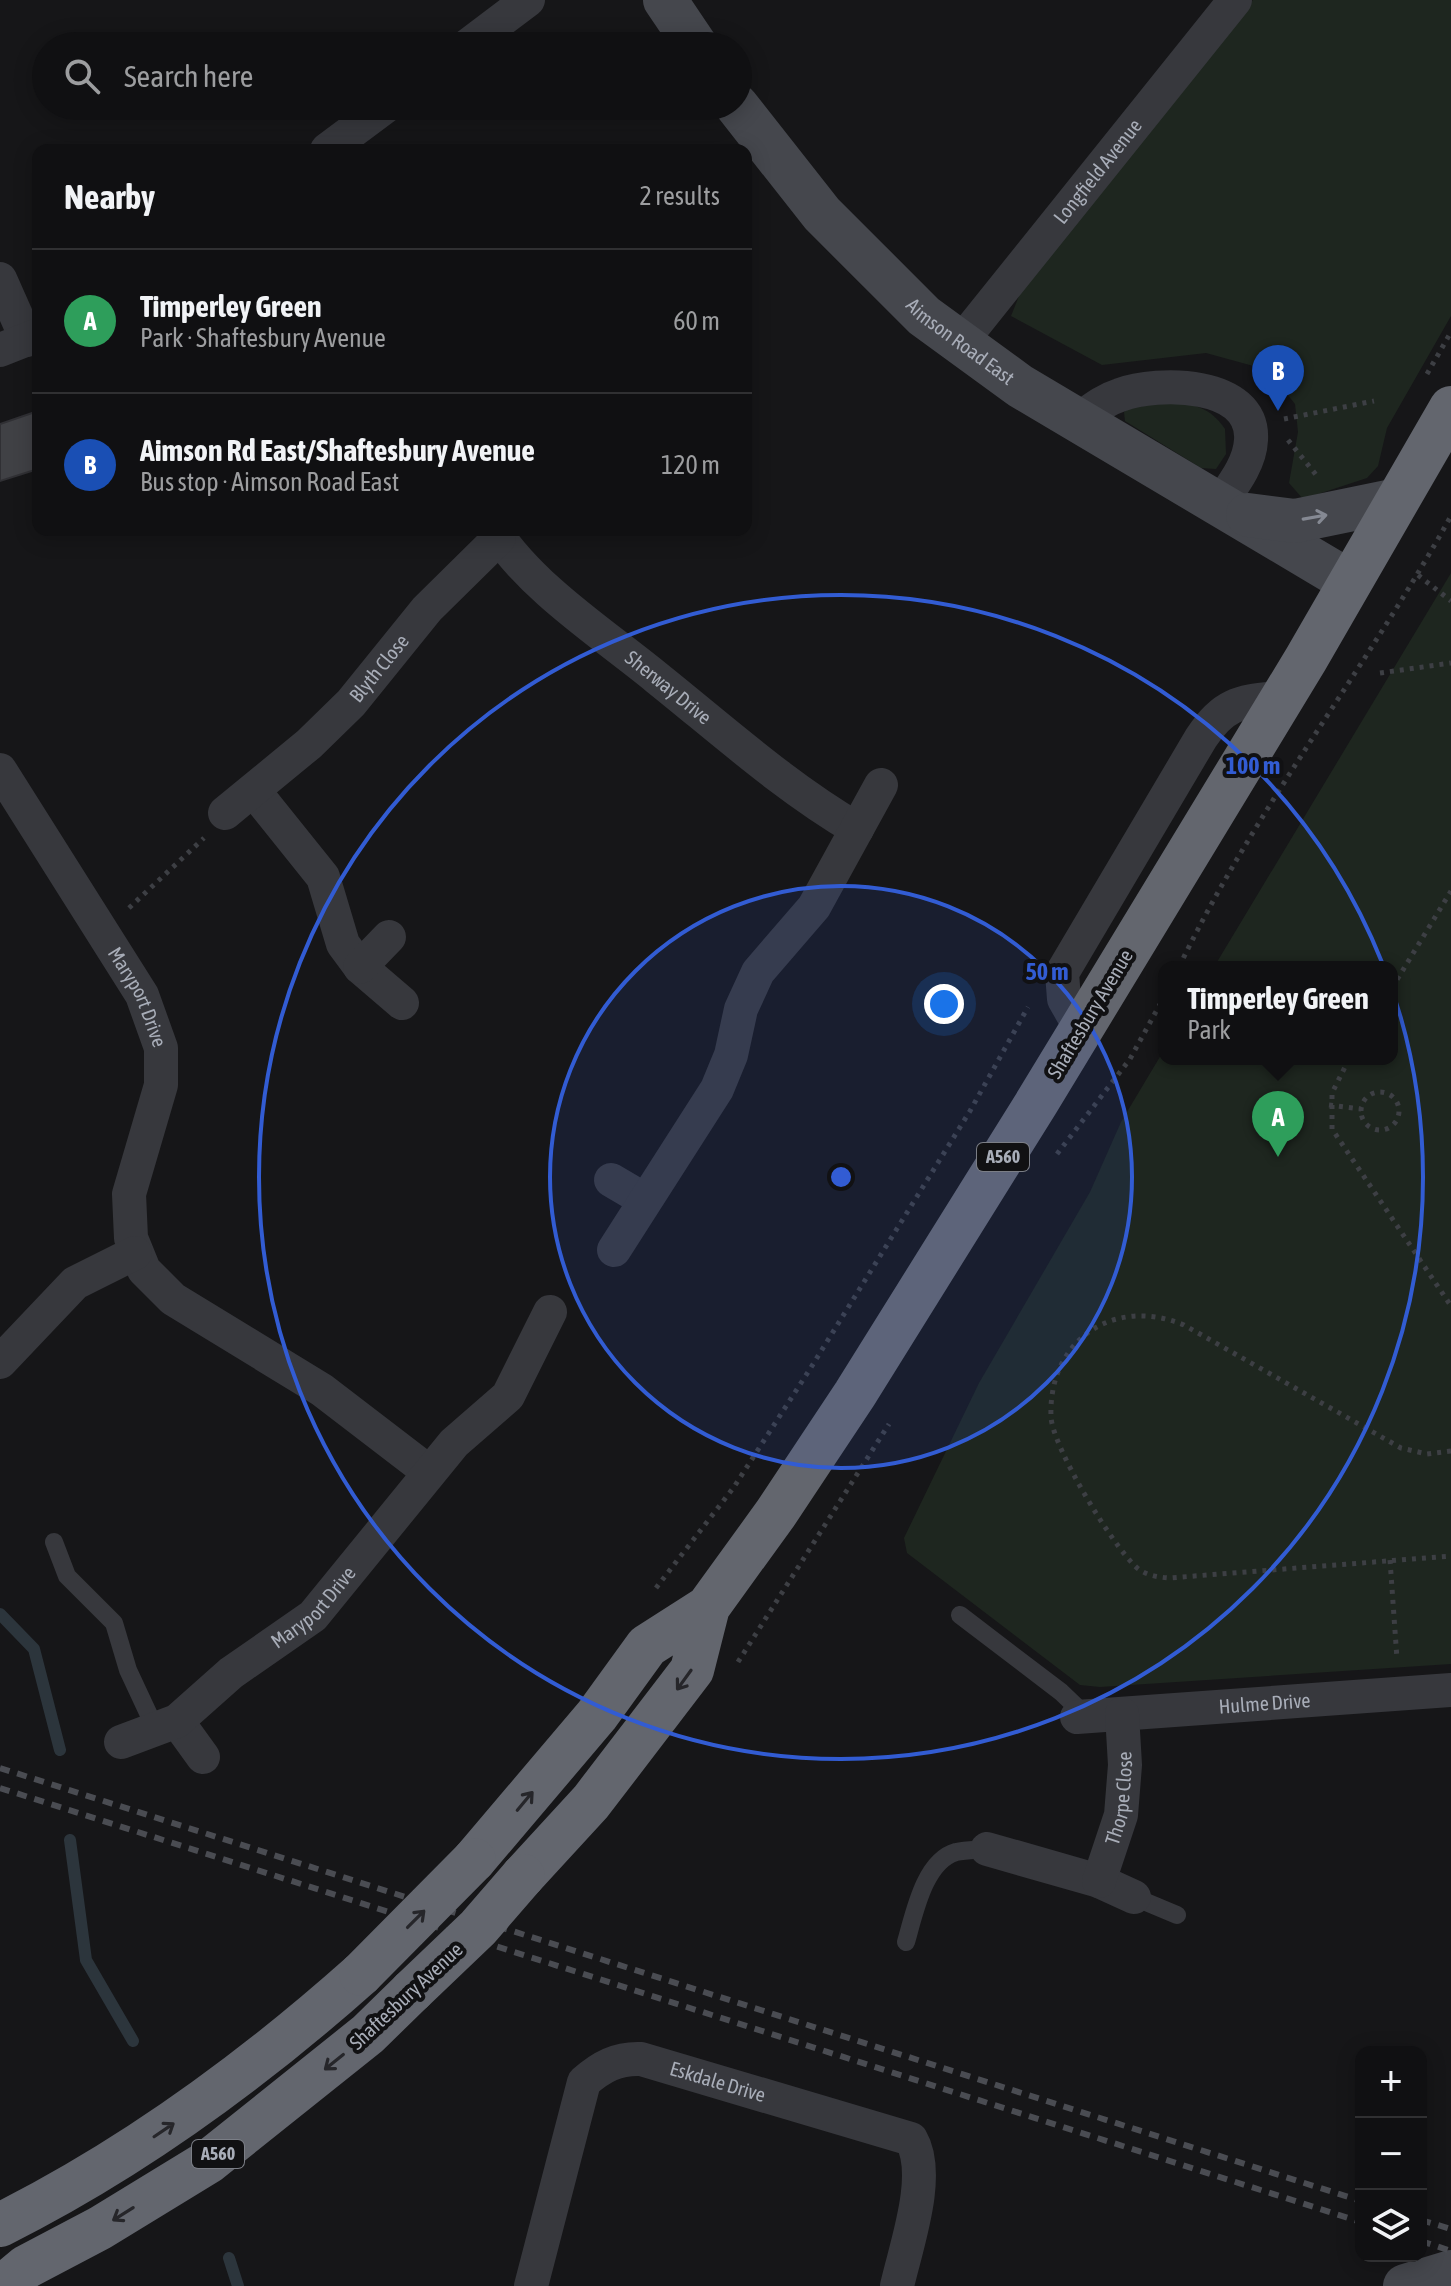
<!DOCTYPE html>
<meta charset="utf-8">
<style>
:root{--surface:#101012;--page:#19191b;--text:#f1f3f6;--muted:#9c9d9f;--line:#303032;--accent:#1a73e8}
body{margin:0;font-family:"Asap Condensed",sans-serif;background:var(--page);color:var(--text)}
.controls{position:absolute;right:24px;bottom:24px;display:grid;overflow:hidden;border-radius:16px;box-shadow:0 4px 20px #0003}
.controls button{width:72px;height:72px;display:grid;place-items:center;padding:0;border:0;border-bottom:2px solid var(--line);background:var(--surface);color:var(--text);font:40px sans-serif}
.you{position:absolute;left:944px;top:1004px;width:28px;height:28px;margin:-20px;border:6px solid #fff;border-radius:50%;background:#1a73e8;box-shadow:0 0 0 12px #1a73e833}
.badge{display:grid;place-items:center;width:52px;height:52px;border-radius:50%;background:var(--accent);color:#fff;font-size:26px;font-weight:700}
.pin{position:absolute;translate:-50% -66px;filter:drop-shadow(0 2px 4px #0008)}
.pin::after{content:'';position:absolute;top:42px;width:28px;height:24px;background:inherit;clip-path:polygon(0 0,100% 0,50% 100%)}
.popup{position:absolute;left:1158px;top:961px;width:240px;height:104px;box-sizing:border-box;display:grid;place-content:center;border-radius:16px;background:var(--surface);filter:drop-shadow(0 2px 6px #0005);font-size:26px;white-space:nowrap;color:var(--muted)}
.popup b{font-size:30px;color:var(--text)}
.popup::after{content:'';position:absolute;left:50%;top:100%;margin-left:-16px;border:16px solid transparent;border-top-color:var(--surface)}
.list{margin:0;padding:0;list-style:none}
h2{display:flex;justify-content:space-between;align-items:center;height:104px;margin:0;padding:0 32px;font-size:34px}
h2 small{font-size:26px;font-weight:400;color:var(--muted)}
.list li{display:grid;grid-template-columns:52px 1fr auto;gap:24px;align-items:center;box-sizing:border-box;height:144px;padding:0 32px;border-top:2px solid var(--line)}
.list b{display:block;font-size:30px;white-space:nowrap}
.list p{margin:0;font-size:26px;white-space:nowrap;color:var(--muted)}
.list em{font-size:26px;font-style:normal;color:var(--muted)}
.icon{flex:none;width:44px;height:44px;fill:none;stroke:currentColor;stroke-width:2;stroke-linecap:round;stroke-linejoin:round}
.map{position:relative;flex:none;width:1451px;height:2286px;overflow:hidden}
.search{position:absolute;background:var(--surface);box-shadow:0 4px 20px #0003;left:32px;top:32px;width:720px;height:88px;display:flex;align-items:center;gap:20px;box-sizing:border-box;padding:0 28px;border-radius:44px;color:var(--muted);font-size:30px}
.panel{position:absolute;background:var(--surface);box-shadow:0 4px 20px #0003;left:32px;top:144px;width:720px;height:392px;border-radius:16px}
.map>svg:first-child{display:block}
.green{fill:#1e261f}
.lines{fill:none;stroke-linecap:round;stroke-linejoin:round}
.stream{stroke:#2c353c;stroke-width:12}
.building{fill:#404145;stroke:#303034;stroke-width:2}
.path{stroke:#3d3f44;stroke-width:5;stroke-dasharray:4 6;stroke-linecap:butt}
.lane{stroke:#37383d;stroke-width:18}
.street{stroke:#37383d;stroke-width:34}
.secondary{stroke:#45474d;stroke-width:44}
.highway{stroke:#63666e;stroke-width:44}
.rail{stroke:#4a4c52;stroke-width:6;stroke-dasharray:10 8;stroke-linecap:butt}
.highway-bridge{stroke:#63666e;stroke-width:44}
.oneway{stroke:#858993}
.oneway2{stroke:#26262a}
.ring{fill:none;stroke:#325cd3;stroke-width:4}
.labels{text-anchor:middle;stroke-width:8;stroke-linejoin:round;paint-order:stroke}
.shield{fill:#111113;stroke:#7b7e86;stroke-width:2}
.shield-label{font-size:18px;font-weight:bold;fill:#a8adb8}
.street-label{font-size:20px;fill:#a8adb8;stroke:#111113}
.centre{fill:#325cd3;stroke:#111113;stroke-width:4}
.ring-label{font-size:24px;text-anchor:middle;font-weight:bold;fill:#325cd3;stroke:#111113;stroke-width:8;stroke-linejoin:round;paint-order:stroke}
</style>
<div class="map">
<svg width="1451" height="2286" viewBox="0 0 1451 2286">
<rect width="100%" height="100%" fill="#161618"/>
<path class="green" d="M1253 0H1451V316L1387 428 1378 466 1367 478 1303 499 1289 483 1298 432 1295 404 1275 379 1257 367 1206 353 1102 365 1011 316 1021 291Z
M1168 401C1194 404 1210 407 1225 429L1226 454 1216 469 1201 468 1125 421 1124 412 1128 409Z
M1451 573V1664L1100 1687 1080 1685 907 1553 904 1538 979 1383 1090 1192 1121 1122 1164 1050V1059H1392V967H1214Z"/>
<g class="lines">
<path class="stream" d="M0 1614 34 1649 60 1750
M70 1840 86 1960 133 2041
M229 2258 238 2286"/>
</g>
<path class="building" d="M38 411V469L0 481V424Z"/>
<g class="lines">
<path class="path" d="M1427 374 1451 332
M1284 419 1374 401
M1288 440 1317 476
M1418 575 1451 601
M1380 673 1451 663
M129 908 204 838
M1179 967C1255 809 1366 669 1451 516
M1392 988 1451 891
M1349 1059 1332 1093V1129L1451 1306
M1361 1111a19 19 0 1 1 38 0a19 19 0 1 1-38 0Z
M1329 1105 1361 1109
M1057 1154 1130 1059 1164 997
M1451 1451 1427 1454 1401 1448 1184 1325C1115 1296 1048 1339 1051 1417 1053 1448 1111 1543 1135 1566 1144 1575 1157 1577 1169 1578L1451 1556
M1390 1560 1397 1659
M656 1588 734 1487 810 1369 970 1111 1028 1007
M738 1662 889 1424"/>
<path class="lane" d="M54 1542 67 1576 114 1623 128 1670 156 1730
M960 1615 1061 1692 1086 1716
M1134 1897 1177 1915
M906 1942C914 1915 924 1861 956 1852 966 1850 977 1850 987 1849"/>
<g class="street">
<path d="M467 46 528 0"/>
<path d="M327 150 386 106"/>
<path d="M0 279 27 340"/>
<path id="s1" d="M960 343 1235 0"/>
<path d="M0 350 38 335"/>
<path d="M1078 420C1092 410 1104 400 1120 395 1157 381 1255 381 1251 440 1250 464 1232 486 1219 505"/>
<path id="s2" d="M494 530C533 589 602 633 657 678 722 730 785 787 857 829"/>
<path id="s3" d="M0 770 142 995 161 1048V1085L129 1194 131 1238 144 1270 173 1299 322 1390 429 1472"/>
<path d="M254 791 323 877 343 944 360 967 402 1003"/>
<path id="s4" d="M225 813 309 744 351 703 427 609 499 538"/>
<path d="M360 967 389 937"/>
<path d="M1081 1029 1064 999 1062 973 1201 738C1225 701 1242 702 1283 697"/>
<path d="M611 1180 645 1200"/>
<path d="M614 1250 717 1089 731 1055 741 1009 758 972 814 907 881 785"/>
<path d="M0 1362 75 1283 135 1253"/>
<path id="s5" d="M1077 1717 1451 1690"/>
<path d="M177 1721 203 1757"/>
<path id="s6" d="M121 1742 177 1721 231 1673 313 1616 454 1443 508 1396 550 1312"/>
<path d="M987 1849 1099 1881 1134 1897"/>
<path id="s7" d="M1099 1881 1121 1815 1125 1765 1122 1714"/>
<path id="s8" d="M531 2286 584 2082C601 2067 617 2058 641 2059L911 2139C932 2175 906 2246 897 2286"/>
</g>
<g class="secondary">
<path d="M665 0 696 46"/>
<path id="s9" d="M737 106 822 214 924 316 1020 386 1350 582"/>
<path d="M1248 515 1295 521 1397 500"/>
<path d="M1405 2286 1451 2272"/>
</g>
<path class="highway" d="M474 1860 597 1715 647 1646 708 1607 776 1513 855 1394 1037 1102 1306 659 1451 408
M523 1876 591 1802 692 1670 708 1607
M0 2225C132 2159 251 2072 361 1974
M3 2286 26 2267 100 2228 208 2162 368 2034 412 1991"/>
<path class="rail" d="M0 1768 1361 2201
M0 1788 1361 2222
M1421 2220 1451 2229
M1421 2241 1451 2251"/>
<path class="highway-bridge" d="M361 1974 474 1860
M412 1991 478 1928 523 1876"/>
</g>
<defs><path id="oneway-shaft" d="M-6 0H5M1.5-3L5.5 0L1.5 3" fill="none" stroke-width="1.6" stroke-linecap="round" stroke-linejoin="round" transform="scale(2)"/></defs>
<use class="oneway" href="#oneway-shaft" transform="translate(1315 517) rotate(-10)"/>
<g class="oneway2">
<use href="#oneway-shaft" transform="translate(684 1680) rotate(126)"/>
<use href="#oneway-shaft" transform="translate(525 1801) rotate(-50)"/>
<use href="#oneway-shaft" transform="translate(416 1919) rotate(-45)"/>
<use href="#oneway-shaft" transform="translate(334 2062) rotate(141)"/>
<use href="#oneway-shaft" transform="translate(164 2130) rotate(-34)"/>
<use href="#oneway-shaft" transform="translate(123 2214) rotate(148)"/>
</g>
<circle cx="841" cy="1177" r="291" fill="#325cd3" fill-opacity=".12"/>
<g class="ring">
<circle cx="841" cy="1177" r="291"/>
<circle cx="841" cy="1177" r="582"/>
</g>
<g class="labels">
<g class="shield">
<rect x="977" y="1143" width="52" height="28" rx="6"/>
<rect x="192" y="2140" width="52" height="28" rx="6"/>
</g>
<g class="shield-label">
<text x="1003" y="1163">A560</text>
<text x="218" y="2160">A560</text>
</g>
<g class="street-label">
<text dy="7" stroke="none"><textPath href="#s1" startOffset="220">Longfield Avenue</textPath></text>
<text dy="7" stroke="none"><textPath href="#s9" startOffset="326">Aimson Road East</textPath></text>
<text dy="7" stroke="none"><textPath href="#s4" startOffset="212">Blyth Close</textPath></text>
<text dy="7" stroke="none"><textPath href="#s2" startOffset="236">Sherway Drive</textPath></text>
<text dy="7" stroke="none"><textPath href="#s3" startOffset="266">Maryport Drive</textPath></text>
<text transform="translate(1090 1014) rotate(-59)" y="7">Shaftesbury Avenue</text>
<text dy="7" stroke="none"><textPath href="#s6" startOffset="238">Maryport Drive</textPath></text>
<text dy="7" stroke="none"><textPath href="#s5" startOffset="188">Hulme Drive</textPath></text>
<text dy="7" stroke="none"><textPath href="#s7" startOffset="86">Thorpe Close</textPath></text>
<text transform="translate(406 1996) rotate(-43)" y="7">Shaftesbury Avenue</text>
<text dy="7" stroke="none"><textPath href="#s8" startOffset="354">Eskdale Drive</textPath></text>
</g>
</g>
<circle cx="841" cy="1177" r="12" class="centre"/>
<g class="ring-label">
<text x="1253" y="774">100 m</text>
<text x="1047" y="980">50 m</text>
</g>
</svg>
<div class="controls">
<button>+</button>
<button>−</button>
<button><svg class="icon" aria-label="layers" viewBox="0 0 24 24"><path d="M12 4l9 5-9 5-9-5zM3 14l9 5 9-5"/></svg></button>
</div>
<div class="you"></div>
<div class="pin badge" style="left:1278px;top:1157px;background:#2e9e5b">A</div>
<div class="popup"><b>Timperley Green</b>Park</div>
<div class="pin badge" style="left:1278px;top:411px;background:#1a4fb4">B</div>
<div class="search"><svg class="icon" aria-label="search" viewBox="0 0 24 24"><circle cx="10" cy="10" r="6"/><path d="M15 15l6 6"/></svg>Search here</div>
<section class="panel">
<h2>Nearby<small>2 results</small></h2>
<ul class="list">
<li><span class="badge" style="background:#2e9e5b">A</span><div><b>Timperley Green</b><p>Park · Shaftesbury Avenue</p></div><em>60 m</em></li>
<li><span class="badge" style="background:#1a4fb4">B</span><div><b>Aimson Rd East/Shaftesbury Avenue</b><p>Bus stop · Aimson Road East</p></div><em>120 m</em></li>
</ul>
</section>
</div>
